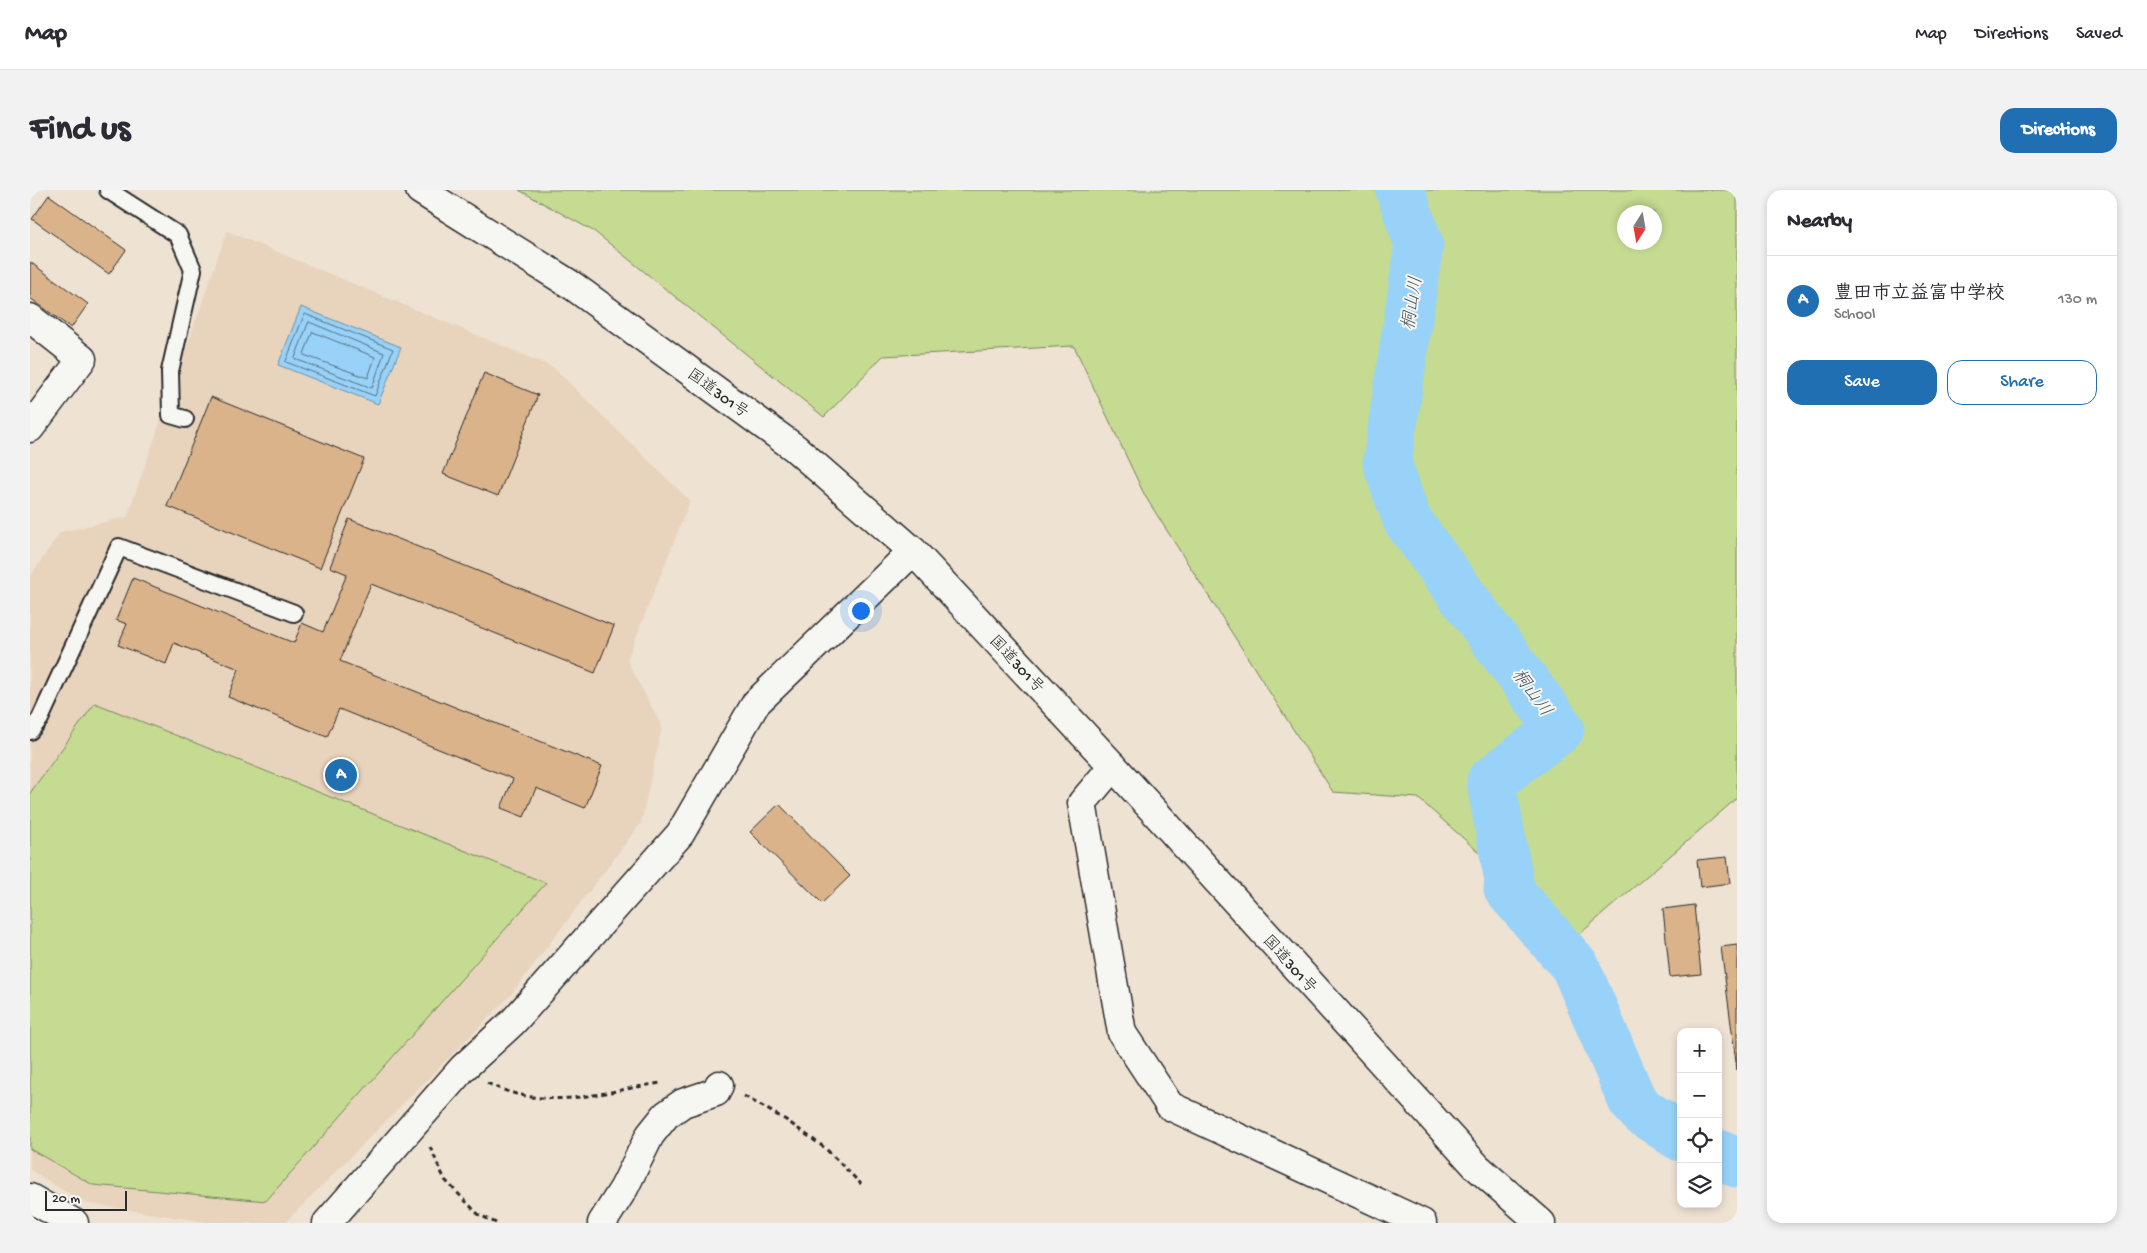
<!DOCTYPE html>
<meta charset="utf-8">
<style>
:root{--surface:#fff;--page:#f2f2f3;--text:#2b2b33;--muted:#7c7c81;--line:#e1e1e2;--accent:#1f6fb2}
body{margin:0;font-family:"Gochi Hand","Klee One",sans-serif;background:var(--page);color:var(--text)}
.controls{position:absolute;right:15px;bottom:15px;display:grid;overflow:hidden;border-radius:10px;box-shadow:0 2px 8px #0003}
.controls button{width:45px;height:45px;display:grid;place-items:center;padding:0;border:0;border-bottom:1px solid var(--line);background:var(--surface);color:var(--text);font:25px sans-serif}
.compass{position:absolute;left:1587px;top:15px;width:45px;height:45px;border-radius:50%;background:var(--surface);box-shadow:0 2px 8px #0003;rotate:191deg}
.scale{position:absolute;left:15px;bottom:12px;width:82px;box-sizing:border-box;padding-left:5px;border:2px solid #2b2b2b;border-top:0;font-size:14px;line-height:18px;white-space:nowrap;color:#2b2b2b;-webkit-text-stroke:4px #f6f6f2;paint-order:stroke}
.you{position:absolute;left:830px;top:420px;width:18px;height:18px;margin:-12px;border:4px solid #fff;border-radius:50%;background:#1a73e8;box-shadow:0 0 0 8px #1a73e833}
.badge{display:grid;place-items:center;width:32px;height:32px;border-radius:50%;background:var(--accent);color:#fff;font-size:16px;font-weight:700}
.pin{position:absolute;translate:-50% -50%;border:2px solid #fff;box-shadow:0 1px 5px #0006}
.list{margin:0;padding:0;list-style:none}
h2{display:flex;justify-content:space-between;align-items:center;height:65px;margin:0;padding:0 20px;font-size:21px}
h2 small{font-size:16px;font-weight:400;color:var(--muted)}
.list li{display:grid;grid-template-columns:32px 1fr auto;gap:15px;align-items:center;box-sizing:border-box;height:90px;padding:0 20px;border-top:1px solid var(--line)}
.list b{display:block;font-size:19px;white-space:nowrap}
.list p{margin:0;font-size:16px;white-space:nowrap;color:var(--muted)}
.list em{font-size:16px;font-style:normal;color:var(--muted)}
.actions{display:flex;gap:10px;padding:15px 20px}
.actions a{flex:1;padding:11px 0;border:1px solid var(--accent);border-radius:15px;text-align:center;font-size:18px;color:var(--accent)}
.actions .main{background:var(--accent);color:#fff}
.icon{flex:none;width:28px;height:28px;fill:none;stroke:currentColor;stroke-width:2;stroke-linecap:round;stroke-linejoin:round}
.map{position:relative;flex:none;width:1707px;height:1033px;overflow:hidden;border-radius:15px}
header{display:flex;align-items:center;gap:30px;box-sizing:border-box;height:70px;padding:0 25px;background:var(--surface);border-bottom:1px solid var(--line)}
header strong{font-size:24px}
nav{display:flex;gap:28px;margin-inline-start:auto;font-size:18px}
.intro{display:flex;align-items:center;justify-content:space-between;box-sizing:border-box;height:120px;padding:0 30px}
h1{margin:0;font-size:35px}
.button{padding:12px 22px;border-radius:15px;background:var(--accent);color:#fff;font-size:18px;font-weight:700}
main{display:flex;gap:30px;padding:0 30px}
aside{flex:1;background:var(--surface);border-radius:15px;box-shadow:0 2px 8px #0003}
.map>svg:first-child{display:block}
.built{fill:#e8d4bd}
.green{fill:#c4db91;stroke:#78835e;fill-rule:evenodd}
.water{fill:#98d2f8;stroke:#6c8fa6}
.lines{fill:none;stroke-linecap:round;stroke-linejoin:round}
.shore{stroke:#576e7d;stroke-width:1}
.river{stroke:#98d2f8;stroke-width:49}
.building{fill:#dab38b;stroke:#2b2b2b}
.service-casing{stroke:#2b2b2b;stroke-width:20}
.minor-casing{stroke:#2b2b2b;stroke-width:31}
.trunk-casing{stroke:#2b2b2b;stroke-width:31}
.path{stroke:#2b2b2b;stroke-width:3;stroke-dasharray:5 4;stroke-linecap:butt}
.service{stroke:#f6f6f2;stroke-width:16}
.minor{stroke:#f6f6f2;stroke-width:28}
.trunk{stroke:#f6f6f2;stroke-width:28}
.labels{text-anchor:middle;stroke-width:4;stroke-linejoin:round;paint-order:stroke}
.street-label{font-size:16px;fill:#2b2b2b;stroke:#f6f6f2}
.water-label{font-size:18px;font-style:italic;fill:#46555e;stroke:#f6f6f2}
</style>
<header>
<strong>Map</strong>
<nav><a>Map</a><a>Directions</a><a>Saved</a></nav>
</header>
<div class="intro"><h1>Find us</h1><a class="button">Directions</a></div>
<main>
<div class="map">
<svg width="1707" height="1033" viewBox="0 0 1707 1033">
<rect width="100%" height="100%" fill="#eee2d3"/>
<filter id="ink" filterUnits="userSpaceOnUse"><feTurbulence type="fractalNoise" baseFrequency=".02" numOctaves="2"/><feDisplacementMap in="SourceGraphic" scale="10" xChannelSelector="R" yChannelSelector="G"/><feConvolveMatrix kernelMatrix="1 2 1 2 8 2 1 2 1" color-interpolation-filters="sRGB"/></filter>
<g filter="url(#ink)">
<path class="built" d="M197 41 523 177 660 311 597 470 632 537 611 633 480 806 255 1033H183L54 1013 0 980V387L30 342 97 327Z"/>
<path class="green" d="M489 0H1707V608L1545 748 1388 608 1303 602 1115 306 1044 156 853 166 794 227 565 42ZM1594 22H1624V52H1594Z
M65 513 516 693 236 1011 63 995 0 959V603Z"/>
<path class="water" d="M271 117 371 157 348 214 248 175Z"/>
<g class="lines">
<path class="shore" d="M275 124 363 159 345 206 256 172Z
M279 132 354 163 342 198 265 169Z
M283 142 345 167 338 188 274 165Z"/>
<path class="river" d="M1370 0 1389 55 1357 273 1377 330 1530 539 1461 591 1479 691 1478 699 1545 776 1602 910 1613 922 1651 947
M1688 964 1707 973"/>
</g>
<path class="building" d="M19 5 96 60 79 84 2 29Z
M0 72 58 114 41 138 0 108Z
M454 183 508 205 468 306 413 284Z
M181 207 334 269 290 378 137 316Z
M319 329 584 436 565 483 341 394 310 471 572 576 555 618 506 598 494 627 471 618 483 589 309 519 297 547 198 507 209 479 144 453 136 474 88 455 97 434 86 430 103 388 264 453 272 433 293 442 317 384 300 377Z
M749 614 820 686 792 713 720 642Z
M1697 667 1700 693 1670 697 1667 670Z
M1664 715 1671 784 1640 787 1633 719Z
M1707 755V880L1691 757Z"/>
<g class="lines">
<defs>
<path id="service" d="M78 0 148 45 163 80 140 181 141 225 155 229
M0 541 10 529 89 357 264 423"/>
<path id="minor" d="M0 128 52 169 0 238
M1083 576 1052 613 1092 843 1140 916 1392 1033
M0 1008 44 1033
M297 1033 433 878 483 832 650 644 726 513 883 361
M572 1033 594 998 620 945 636 925 653 913 686 902 689 895"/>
<path id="trunk" d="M390 0 543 96 765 258 883 361 1083 576 1447 977 1511 1033"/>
</defs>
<use href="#service" class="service-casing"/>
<use href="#minor" class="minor-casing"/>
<use href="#trunk" class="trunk-casing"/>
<path class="path" d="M457 893C519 923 568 902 631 893
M714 906 756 930 795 958 831 994
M400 957 415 990 448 1024 466 1033"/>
<use href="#service" class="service"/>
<use href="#minor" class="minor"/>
<use href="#trunk" class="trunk"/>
</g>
</g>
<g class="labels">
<g class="street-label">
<text transform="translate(689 202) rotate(36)" y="6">国道301号</text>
<text transform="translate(988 473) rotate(47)" y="6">国道301号</text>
<text transform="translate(1261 773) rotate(48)" y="6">国道301号</text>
</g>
<g class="water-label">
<text transform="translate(1381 113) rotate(-81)" y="6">桐山川</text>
<text transform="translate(1503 502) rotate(54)" y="6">桐山川</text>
</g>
</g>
</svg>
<div class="controls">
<button>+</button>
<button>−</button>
<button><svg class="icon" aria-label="locate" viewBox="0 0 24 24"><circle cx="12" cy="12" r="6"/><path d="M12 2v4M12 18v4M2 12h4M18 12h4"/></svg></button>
<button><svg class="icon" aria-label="layers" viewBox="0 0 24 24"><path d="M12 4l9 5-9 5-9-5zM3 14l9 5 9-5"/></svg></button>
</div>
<svg class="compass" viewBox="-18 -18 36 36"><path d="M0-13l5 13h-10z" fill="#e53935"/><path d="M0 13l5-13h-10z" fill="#7c7c81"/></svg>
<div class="scale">20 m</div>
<div class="you"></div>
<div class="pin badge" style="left:311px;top:585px">A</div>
</div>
<aside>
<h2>Nearby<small></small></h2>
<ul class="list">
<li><span class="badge">A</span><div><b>豊田市立益富中学校</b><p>School</p></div><em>130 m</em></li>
</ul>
<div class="actions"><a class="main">Save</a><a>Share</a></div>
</aside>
</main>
